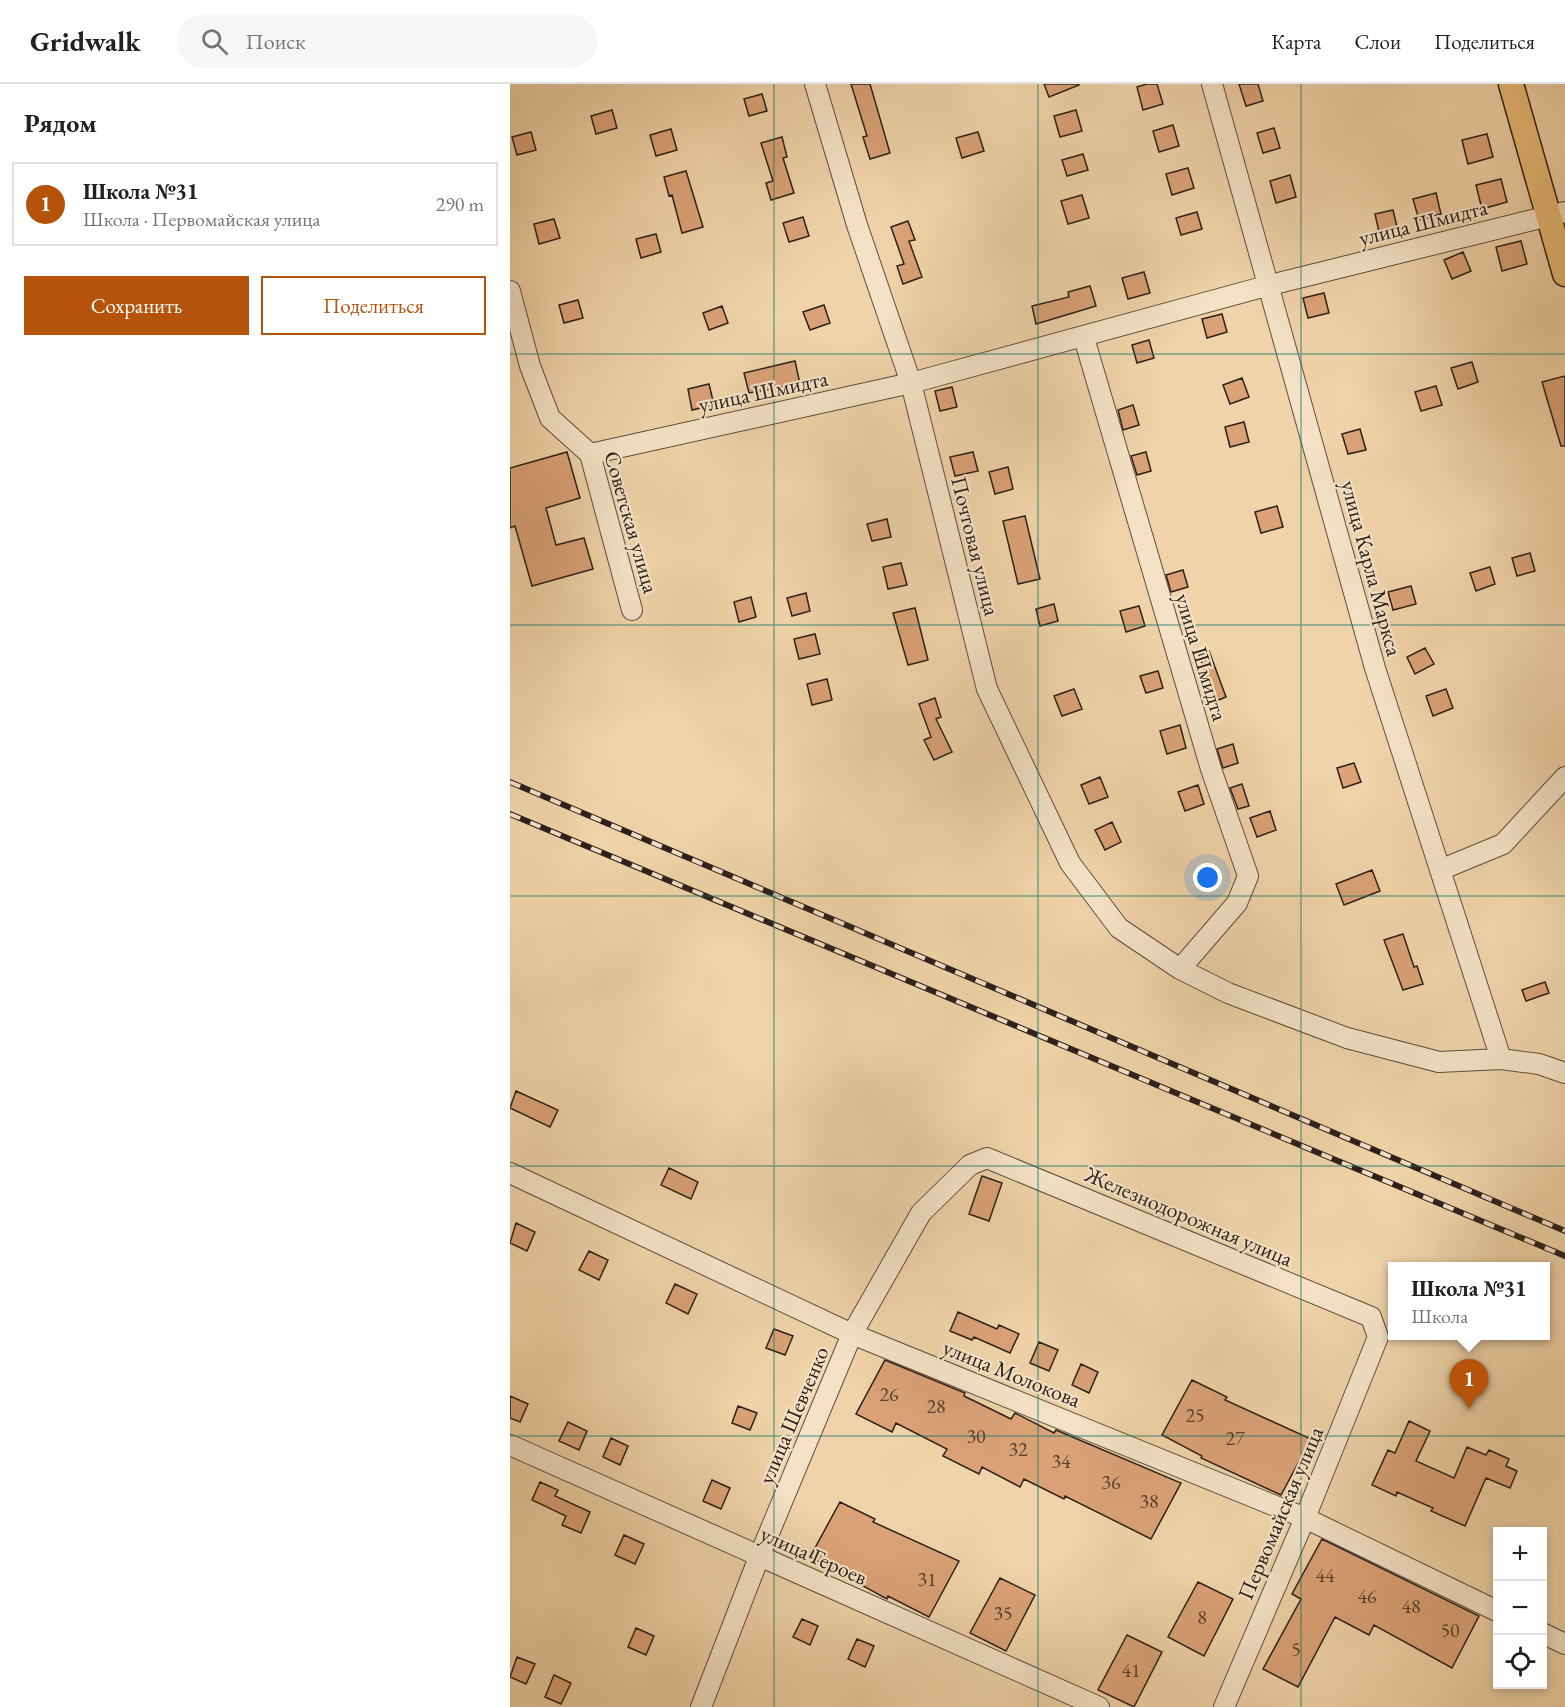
<!DOCTYPE html>
<html lang="ru">
<meta charset="utf-8">
<style>
:root{--surface:#fff;--page:#f6f6f6;--text:#202124;--muted:#757577;--line:#e0e0e0;--accent:#b45309}
body{margin:0;font-family:"EB Garamond",serif;background:var(--page);color:var(--text)}
.controls{position:absolute;right:18px;bottom:18px;display:grid;overflow:hidden;border-radius:0px;box-shadow:0 3px 9px #0003}
.controls button{width:54px;height:54px;display:grid;place-items:center;padding:0;border:0;border-bottom:2px solid var(--line);background:var(--surface);color:var(--text);font:30px sans-serif}
.you{position:absolute;left:698px;top:794px;width:21px;height:21px;margin:-15px;border:4px solid #fff;border-radius:50%;background:#1a73e8;box-shadow:0 0 0 9px #1a73e833}
.badge{display:grid;place-items:center;width:39px;height:39px;border-radius:50%;background:var(--accent);color:#fff;font-size:20px;font-weight:700}
.pin{position:absolute;translate:-50% -50px;filter:drop-shadow(0 2px 3px #0008)}
.pin::after{content:'';position:absolute;top:32px;width:21px;height:18px;background:inherit;clip-path:polygon(0 0,100% 0,50% 100%)}
.popup{position:absolute;left:878px;top:1178px;width:162px;height:78px;box-sizing:border-box;display:grid;place-content:center;border-radius:0px;background:var(--surface);filter:drop-shadow(0 2px 4px #0005);font-size:20px;white-space:nowrap;color:var(--muted)}
.popup b{font-size:22px;color:var(--text)}
.popup::after{content:'';position:absolute;left:50%;top:100%;margin-left:-12px;border:12px solid transparent;border-top-color:var(--surface)}
.list{margin:0;padding:0;list-style:none}
h2{display:flex;justify-content:space-between;align-items:center;height:78px;margin:0;padding:0 24px;font-size:26px}
h2 small{font-size:20px;font-weight:400;color:var(--muted)}
.list li{display:grid;grid-template-columns:39px 1fr auto;gap:18px;align-items:center;box-sizing:border-box;height:84px;margin:0 12px 12px;padding:0 12px;border:2px solid var(--line);border-radius:0px}
.list b{display:block;font-size:22px;white-space:nowrap}
.list p{margin:0;font-size:20px;white-space:nowrap;color:var(--muted)}
.list em{font-size:20px;font-style:normal;color:var(--muted)}
.actions{display:flex;gap:12px;padding:18px 24px}
.actions a{flex:1;padding:14px 0;border:2px solid var(--accent);border-radius:0px;text-align:center;font-size:21px;color:var(--accent)}
.actions .main{background:var(--accent);color:#fff}
.icon{flex:none;width:33px;height:33px;fill:none;stroke:currentColor;stroke-width:2;stroke-linecap:round;stroke-linejoin:round}
.map{position:relative;flex:none;width:1055px;height:1623px;overflow:hidden}
header{display:flex;align-items:center;gap:36px;box-sizing:border-box;height:84px;padding:0 30px;background:var(--surface);border-bottom:2px solid var(--line)}
header strong{font-size:28px}
nav{display:flex;gap:33px;margin-inline-start:auto;font-size:21px}
.search{width:420px;height:54px;background:var(--page);display:flex;align-items:center;gap:15px;box-sizing:border-box;padding:0 21px;border-radius:33px;color:var(--muted);font-size:22px}
main{display:flex}
aside{flex:1;background:var(--surface)}
.map>svg:first-child{display:block}
.building{fill:#daa276;stroke:#2c201a;stroke-width:1.5}
.lines{fill:none;stroke-linecap:round;stroke-linejoin:round}
.minor-casing{stroke:#5d4d3e;stroke-width:22}
.major-casing{stroke:#2c201a;stroke-width:27}
.minor{stroke:#f5e2c6;stroke-width:20}
.major{stroke:#e8ba74;stroke-width:24}
.rail-casing{stroke:#2c201a;stroke-width:6}
.rail{stroke:#f5e2c6;stroke-width:4;stroke-dasharray:11;stroke-linecap:butt}
.grid{fill:none;stroke:#0f766e;stroke-width:1.5;stroke-opacity:0.55}
.labels{text-anchor:middle;stroke-width:4.5;stroke-linejoin:round;paint-order:stroke}
.number-label{font-size:20px;fill:#584031}
.street-label{font-size:22px;fill:#2c201a;stroke:#f5e2c6}
</style>
<header>
<strong>Gridwalk</strong>
<div class="search"><svg class="icon" aria-label="search" viewBox="0 0 24 24"><circle cx="10" cy="10" r="6"/><path d="M15 15l6 6"/></svg>Поиск</div>
<nav><a>Карта</a><a>Слои</a><a>Поделиться</a></nav>
</header>
<main>
<aside>
<h2>Рядом<small></small></h2>
<ul class="list">
<li><span class="badge">1</span><div><b>Школа №31</b><p>Школа · Первомайская улица</p></div><em>290 m</em></li>
</ul>
<div class="actions"><a class="main">Сохранить</a><a>Поделиться</a></div>
</aside>
<div class="map">
<svg width="1055" height="1623" viewBox="0 0 1055 1623">
<rect width="100%" height="100%" fill="#f0d3a8"/>
<filter id="stains"><feTurbulence type="fractalNoise" baseFrequency=".00333" numOctaves="4"/><feColorMatrix values="0 0 0 0 .2 0 0 0 0 .09 0 0 0 0 .02 0 0 0 .5 -.17"/></filter>
<radialGradient id="worn" r=".72"><stop offset=".6" stop-color="#630" stop-opacity="0"/><stop offset="1" stop-color="#630" stop-opacity=".3"/></radialGradient>
<path class="building" d="M341 0H360L380 69 360 75 353 53 357 52Z
M534 0H569V1L539 13Z
M637 0H647L653 20 633 26 627 3Z
M729 0H748L753 17 736 22Z
M252 10 257 27 239 32 234 15Z
M102 26 107 44 86 50 81 32Z
M566 26 572 47 550 53 544 32Z
M663 41 669 62 649 68 643 47Z
M764 44 770 64 753 69 747 49Z
M161 45 167 66 146 72 140 51Z
M21 48 26 66 7 71 2 53Z
M468 48 474 67 452 74 446 54Z
M977 50 983 73 958 80 952 56Z
M272 53 277 73 273 74 284 109 261 116 256 99 263 97 251 59Z
M573 70 578 86 557 92 552 76Z
M678 84 684 104 662 111 656 90Z
M176 87 193 143 172 149 162 111 159 112 154 93Z
M780 91 786 113 766 119 760 97Z
M991 95 997 118 972 125 966 101Z
M926 109 931 130 909 136 903 115Z
M572 111 579 134 558 140 551 117Z
M883 126 888 147 870 152 865 130Z
M687 128 692 145 671 151 666 134Z
M293 133 299 152 279 158 273 139Z
M44 135 50 154 29 160 24 140Z
M398 137 405 156 399 157 412 193 393 200 387 182 394 180 381 143Z
M146 150 151 168 131 174 126 155Z
M1011 157 1017 180 992 187 986 163Z
M953 168 961 187 942 195 934 176Z
M634 188 640 209 618 215 612 194Z
M580 202 586 222 526 240 522 222 559 213 558 208Z
M814 209 819 229 798 234 793 214Z
M68 216 73 234 54 239 49 221Z
M314 221 320 239 300 246 293 228Z
M212 222 218 239 199 246 193 229Z
M712 230 717 248 697 254 692 235Z
M639 256 644 274 627 279 622 261Z
M285 277 290 300 239 309 234 289Z
M962 278 968 298 948 305 941 284Z
M1055 292V362H1051L1032 298Z
M732 294 739 313 720 320 713 301Z
M199 300 204 321 182 326 178 305Z
M926 302 932 321 911 327 905 308Z
M442 303 447 323 430 327 425 307Z
M623 321 629 341 613 346 608 326Z
M734 338 739 358 720 363 715 343Z
M850 345 856 366 838 370 832 350Z
M57 368 70 414 36 424 46 461 74 454 83 485 22 502 5 442 0 444V384Z
M463 368 468 387 445 392 440 373Z
M636 368 641 387 627 391 621 372Z
M498 383 503 405 485 410 479 388Z
M767 422 773 443 751 449 745 428Z
M515 432 530 495 508 500 493 437Z
M377 435 381 453 362 457 357 440Z
M1020 469 1025 487 1007 492 1002 474Z
M391 479 397 501 378 505 373 483Z
M980 483 985 500 966 507 960 489Z
M673 486 678 503 661 508 656 491Z
M901 502 906 520 883 526 878 508Z
M296 509 300 527 282 532 277 514Z
M241 513 246 533 229 538 224 518Z
M544 520 548 537 530 542 526 525Z
M629 522 635 542 616 548 610 527Z
M405 524 418 576 398 581 383 529Z
M305 550 310 570 289 575 284 555Z
M915 564 924 580 905 590 897 573Z
M699 567 716 613 706 617 689 571Z
M648 587 653 604 636 609 630 592Z
M317 595 322 616 302 621 297 600Z
M564 605 572 625 552 632 544 612Z
M936 605 943 624 923 632 916 612Z
M425 614 431 633 426 635 442 668 424 676 414 656 421 653 409 620Z
M670 641 676 664 657 670 650 647Z
M723 660 728 679 713 684 707 665Z
M844 679 851 698 833 704 827 684Z
M590 693 598 713 579 720 571 701Z
M732 700 739 722 728 725 720 704Z
M688 701 694 720 675 727 668 708Z
M760 727 766 746 747 753 740 734Z
M602 738 611 758 595 766 585 746Z
M862 786 870 807 834 821 826 800Z
M893 850 904 883 907 882 913 900 893 906 874 856Z
M1035 898 1039 909 1016 917 1012 906Z
M6 1007 48 1026 40 1043 0 1024Z
M159 1084 188 1098 181 1115 151 1101Z
M472 1092 492 1099 479 1137 459 1130Z
M6 1139 25 1148 17 1167 0 1159Z
M79 1167 98 1176 89 1196 69 1186Z
M165 1200 187 1210 178 1230 156 1219Z
M448 1228 487 1245 489 1241 509 1250 500 1269 464 1253 462 1256 440 1247Z
M264 1245 283 1252 275 1271 256 1264Z
M529 1258 548 1266 539 1287 520 1279Z
M375 1276 455 1309 454 1312 501 1335 505 1329 544 1349 546 1346 671 1399 641 1455 555 1412 554 1415 514 1395 510 1403 472 1383 469 1390 433 1372 437 1365 386 1339 382 1348 346 1330Z
M571 1280 588 1288 579 1309 562 1301Z
M682 1296 717 1313 715 1316 801 1355 771 1411 691 1374 692 1372 652 1351Z
M0 1312 18 1320 10 1338 0 1334Z
M228 1322 247 1329 240 1346 222 1339Z
M899 1337 920 1347 906 1377 944 1394 957 1363 976 1371 979 1366 999 1375 996 1382 1007 1387 1000 1404 976 1394 955 1442 921 1427 923 1424 887 1408 886 1412 862 1401 878 1366 885 1369Z
M58 1338 77 1347 69 1366 49 1357Z
M101 1354 118 1362 110 1381 93 1373Z
M202 1396 220 1404 211 1425 193 1417Z
M30 1398 48 1406 45 1412 80 1428 71 1449 52 1441 56 1432 22 1416Z
M330 1418 365 1435 363 1438 449 1477 419 1533 378 1512 377 1515 300 1473Z
M114 1451 134 1460 125 1480 105 1471Z
M812 1455 969 1532 942 1584 864 1541 859 1551 825 1533 788 1603 753 1585 791 1515 782 1510Z
M490 1494 525 1511 496 1567 460 1549Z
M688 1498 723 1515 694 1572 658 1553Z
M292 1535 308 1542 300 1561 283 1553Z
M126 1544 144 1552 136 1571 118 1563Z
M617 1551 652 1568 624 1623 588 1606Z
M347 1555 364 1562 355 1583 338 1575Z
M7 1573 25 1580 16 1600 0 1593Z
M44 1591 61 1599 51 1620 35 1613Z"/>
<g class="lines">
<defs>
<path id="minor" d="M305 0 347 141 401 299 477 605 560 779 609 844 670 885 718 909 837 954 929 978 991 975 1029 980 1055 989
M702 0 865 584 991 975
M0 207 20 282 40 334 80 370 122 526
M574 254 701 685 738 792 727 819 670 885
M80 370 401 299 760 201 1055 128
M930 786 993 760 1055 693
M0 1089 342 1250 795 1434 987 1527
M0 1361 589 1623
M1032 1549 1055 1560
M191 1623 249 1473 342 1250 411 1129 460 1081 477 1074 861 1233 868 1253 795 1434 714 1623"/>
<path id="major" d="M1001 0 1055 190"/>
</defs>
<use href="#minor" class="minor-casing"/>
<use href="#major" class="major-casing"/>
<use href="#minor" class="minor"/>
<use href="#major" class="major"/>
<defs>
<path id="rail" d="M0 698 1055 1147
M0 730 1055 1172"/>
</defs>
<use href="#rail" class="rail-casing"/>
<use href="#rail" class="rail"/>
</g>
<path class="grid" d="M264 0V1623M528 0V1623M791 0V1623M0 270H1055M0 541H1055M0 812H1055M0 1082H1055M0 1352H1055"/>
<g class="labels">
<g class="number-label">
<text x="379" y="1317">26</text>
<text x="426" y="1329">28</text>
<text x="685" y="1338">25</text>
<text x="466" y="1359">30</text>
<text x="725" y="1361">27</text>
<text x="508" y="1372">32</text>
<text x="551" y="1384">34</text>
<text x="601" y="1405">36</text>
<text x="639" y="1424">38</text>
<text x="815" y="1498">44</text>
<text x="417" y="1502">31</text>
<text x="857" y="1519">46</text>
<text x="901" y="1529">48</text>
<text x="493" y="1536">35</text>
<text x="692" y="1540">8</text>
<text x="940" y="1553">50</text>
<text x="786" y="1572">5</text>
<text x="621" y="1593">41</text>
</g>
<g class="street-label">
<text transform="translate(913 138) rotate(-14)" y="8">улица Шмидта</text>
<text transform="translate(253 307) rotate(-12)" y="8">улица Шмидта</text>
<text transform="translate(122 438) rotate(74)" y="8">Советская улица</text>
<text transform="translate(466 462) rotate(76)" y="8">Почтовая улица</text>
<text transform="translate(862 484) rotate(75)" y="8">улица Карла Маркса</text>
<text transform="translate(692 573) rotate(73)" y="8">улица Шмидта</text>
<text transform="translate(679 1132) rotate(23)" y="8">Железнодорожная улица</text>
<text transform="translate(502 1289) rotate(22)" y="8">улица Молокова</text>
<text transform="translate(283 1331) rotate(-67)" y="8">улица Шевченко</text>
<text transform="translate(770 1429) rotate(-67)" y="8">Первомайская улица</text>
<text transform="translate(304 1471) rotate(24)" y="8">улица Героев</text>
</g>
</g>
<rect width="100%" height="100%" filter="url(#stains)"/>
<rect width="100%" height="100%" fill="url(#worn)"/>
</svg>
<div class="controls">
<button>+</button>
<button>−</button>
<button><svg class="icon" aria-label="locate" viewBox="0 0 24 24"><circle cx="12" cy="12" r="6"/><path d="M12 2v4M12 18v4M2 12h4M18 12h4"/></svg></button>
</div>
<div class="you"></div>
<div class="pin badge" style="left:959px;top:1325px">1</div>
<div class="popup"><b>Школа №31</b>Школа</div>
</div>
</main>
